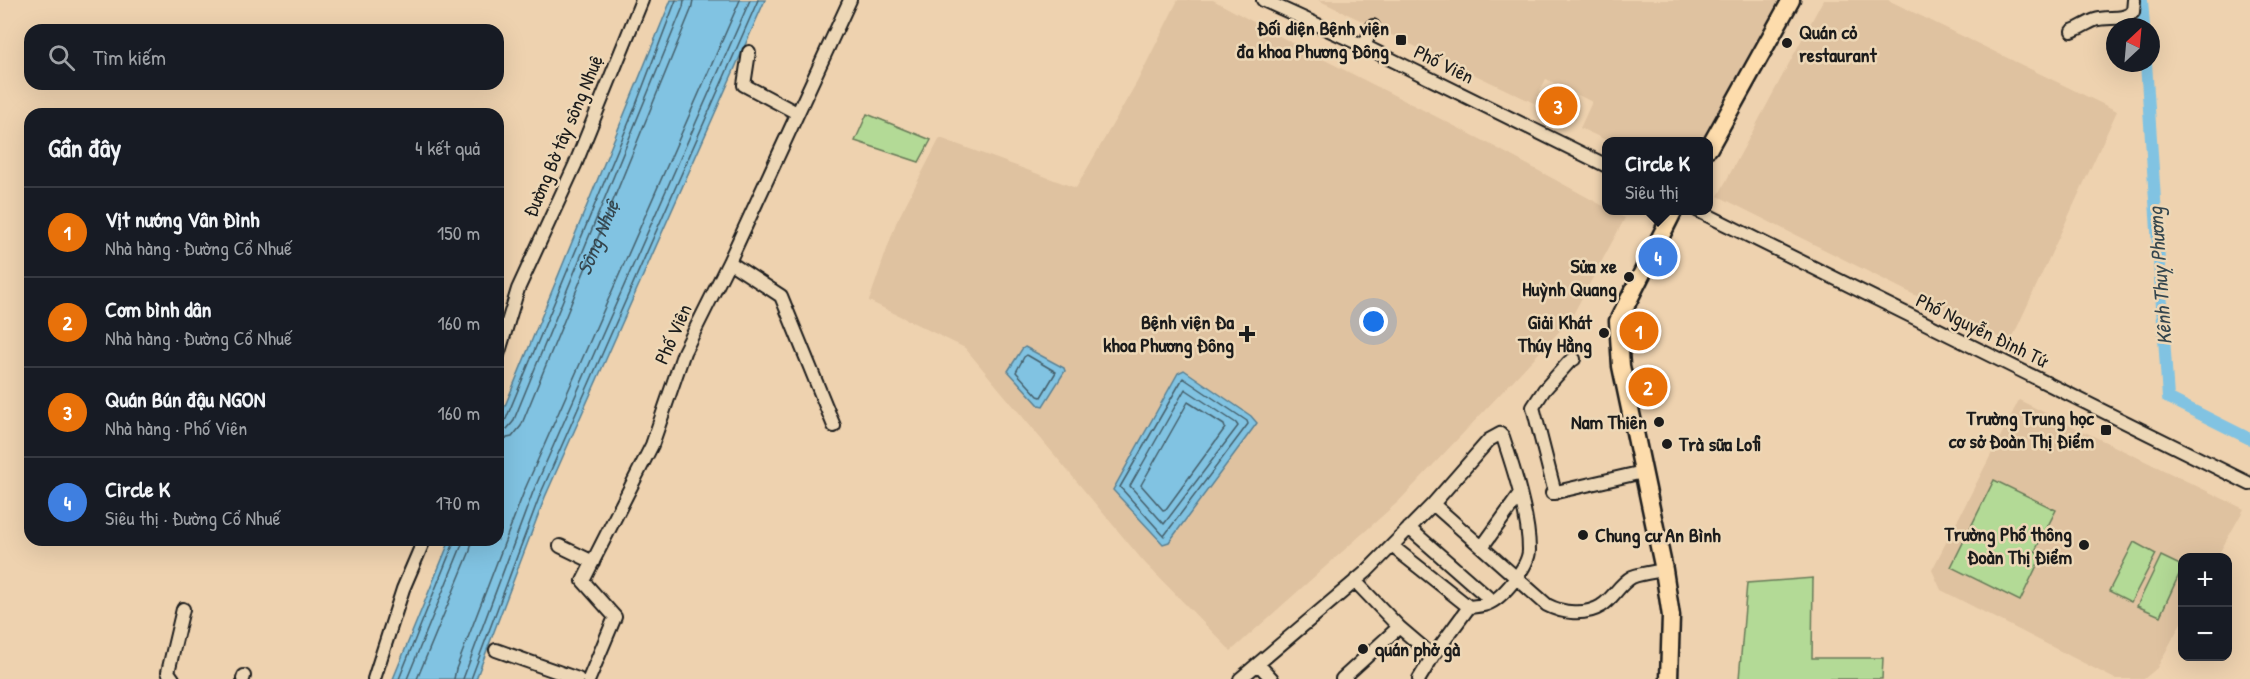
<!DOCTYPE html>
<html lang="vi">
<meta charset="utf-8">
<style>
:root{--surface:#171b24;--page:#242831;--text:#f1f3f6;--muted:#9ea1a6;--line:#363941;--accent:#1a73e8}
body{margin:0;font-family:"Patrick Hand",sans-serif;background:var(--page);color:var(--text)}
.controls{position:absolute;right:18px;bottom:18px;display:grid;overflow:hidden;border-radius:12px;box-shadow:0 6px 24px #0002}
.controls button{width:54px;height:54px;display:grid;place-items:center;padding:0;border:0;border-bottom:2px solid var(--line);background:var(--surface);color:var(--text);font:30px sans-serif}
.compass{position:absolute;left:2106px;top:18px;width:54px;height:54px;border-radius:50%;background:var(--surface);box-shadow:0 6px 24px #0002;rotate:26deg}
.you{position:absolute;left:1374px;top:322px;width:21px;height:21px;margin:-15px;border:4px solid #fff;border-radius:50%;background:#1a73e8;box-shadow:0 0 0 9px #1a73e833}
.badge{display:grid;place-items:center;width:39px;height:39px;border-radius:50%;background:var(--accent);color:#fff;font-size:20px;font-weight:700}
.pin{position:absolute;translate:-50% -50%;border:3px solid #fff;box-shadow:0 2px 6px #0006}
.popup{position:absolute;left:1602px;top:137px;width:111px;height:78px;box-sizing:border-box;display:grid;place-content:center;border-radius:12px;background:var(--surface);filter:drop-shadow(0 2px 4px #0005);font-size:20px;white-space:nowrap;color:var(--muted)}
.popup b{font-size:22px;color:var(--text)}
.popup::after{content:'';position:absolute;left:50%;top:100%;margin-left:-12px;border:12px solid transparent;border-top-color:var(--surface)}
.list{margin:0;padding:0;list-style:none}
h2{display:flex;justify-content:space-between;align-items:center;height:78px;margin:0;padding:0 24px;font-size:26px}
h2 small{font-size:20px;font-weight:400;color:var(--muted)}
.list li{display:grid;grid-template-columns:39px 1fr auto;gap:18px;align-items:center;box-sizing:border-box;height:90px;padding:0 24px;border-top:2px solid var(--line)}
.list b{display:block;font-size:22px;white-space:nowrap}
.list p{margin:0;font-size:20px;white-space:nowrap;color:var(--muted)}
.list em{font-size:20px;font-style:normal;color:var(--muted)}
.icon{flex:none;width:33px;height:33px;fill:none;stroke:currentColor;stroke-width:2;stroke-linecap:round;stroke-linejoin:round}
.map{position:relative;flex:none;width:2250px;height:679px;overflow:hidden}
.search{position:absolute;background:var(--surface);box-shadow:0 6px 24px #0002;left:24px;top:24px;width:480px;height:66px;display:flex;align-items:center;gap:15px;box-sizing:border-box;padding:0 21px;border-radius:18px;color:var(--muted);font-size:22px}
.panel{position:absolute;background:var(--surface);box-shadow:0 6px 24px #0002;left:24px;top:108px;width:480px;height:438px;border-radius:18px}
.map>svg:first-child{display:block}
.built{fill:#dfc2a0}
.green{fill:#b3da96;stroke:#687b59;stroke-width:1.5}
.water{fill:#81c3e2;stroke:#598093;stroke-width:1.5}
.lines{fill:none;stroke-linecap:round;stroke-linejoin:round}
.shore{stroke:#445f6b;stroke-width:1.5}
.canal{stroke:#81c3e2;stroke-width:12}
.minor-casing{stroke:#1c1c1c;stroke-width:16}
.major-casing{stroke:#1c1c1c;stroke-width:21}
.minor{stroke:#edd7b6;stroke-width:12}
.major{stroke:#fddcac;stroke-width:16}
.poi-dot{fill:#1c1c1c;stroke:#edd7b6;stroke-width:2}
.labels{text-anchor:middle;stroke-width:5;stroke-linejoin:round;paint-order:stroke}
.poi-label{font-size:20px;font-weight:bold;fill:#1c1c1c;stroke:#edd7b6;text-anchor:end}
.street-label{font-size:20px;fill:#1c1c1c;stroke:#edd7b6}
.water-label{font-size:21px;font-style:italic;fill:#35464e;stroke:#edd7b6}
</style>
<div class="map">
<svg width="2250" height="679" viewBox="0 0 2250 679">
<rect width="100%" height="100%" fill="#eed2af"/>
<filter id="ink" filterUnits="userSpaceOnUse"><feTurbulence type="fractalNoise" baseFrequency=".0167" numOctaves="2"/><feDisplacementMap in="SourceGraphic" scale="12" xChannelSelector="R" yChannelSelector="G"/><feConvolveMatrix kernelMatrix="1 2 1 2 8 2 1 2 1" color-interpolation-filters="sRGB"/></filter>
<g filter="url(#ink)">
<path class="built" d="M1178 0H1213L1311 53 1482 140 1607 208V210L1625 218 1570 320 1399 501 1231 651 1144 562 965 348 869 301 896 223 940 138 1076 188 1137 82Z
M1318 0H1783L1704 142 1608 141 1580 128 1592 102 1546 79 1534 103Z
M1823 0H1888L2117 111 2010 343 1718 196Z
M2019 400 2244 509 2217 557 2182 558V621L2157 668 2144 679H2115L1941 590 1932 570Z"/>
<path class="green" d="M867 114 931 140 919 162 855 141Z
M1994 480 2056 510 2035 551 2042 555 2020 601 1951 567Z
M2134 542 2156 554 2131 602 2109 591Z
M2161 556 2182 566V568L2160 616 2137 606Z
M1813 578 1812 658H1883L1882 679H1739L1747 583Z"/>
<path class="water" d="M671 0H765L545 497 476 679H393L450 540H498V423Z
M1025 347 1064 368 1065 371 1043 406 1039 405 1008 371 1022 349Z
M1184 370 1251 416 1257 423 1169 542 1163 544 1113 490 1178 373Z"/>
<g class="lines">
<g class="shore">
<path d="M1027 355 1056 372 1041 397 1038 396 1016 372 1024 357Z"/>
<path d="M1183 378 1247 421 1248 424 1164 536 1120 487Z"/>
<path d="M1185 389 1236 423 1238 426 1164 524 1130 486Z"/>
<path d="M1188 402 1224 425 1225 428 1166 509 1163 510 1141 485Z"/>
<path d="M498 423H503L506 419 634 110 676 0"/>
<path d="M498 431 507 429 513 422 683 7 684 0"/>
<path id="s1" d="M498 440 512 437 521 426 691 10 693 0"/>
<path d="M399 679 455 540"/>
<path d="M407 679 461 547 463 540"/>
<path d="M417 679 470 551 472 540"/>
<path d="M454 679 456 669 525 489 740 0"/>
<path d="M463 679 533 492 750 0"/>
<path d="M471 679 540 495 758 0"/>
</g>
<path class="canal" d="M2142 0 2144 27
M2146 63 2168 398 2250 439"/>
<defs>
<path id="minor" d="M1263 0 1364 46 1607 166
M2072 31C2080 28 2087 23 2095 20 2108 15 2121 22 2133 12L2134 0
M1364 46 1373 26
M749 52 744 85 797 113
M1697 210 2250 484
M729 262 781 296 834 426
M498 355 518 289 575 165 642 0
M1552 493 1643 472
M1555 493 1533 407 1544 390 1569 362 1574 359
M1433 504 1547 605C1562 613 1585 616 1601 606 1613 599 1619 584 1632 577 1641 573 1654 572 1664 570
M1409 528 1492 601
M560 546 593 562
M1392 546 1469 607
M1482 547 1520 494
M1355 581 1399 627 1433 656
M496 650 578 679
M1258 664 1272 679
M173 679 168 672 183 609
M243 679 244 676
M374 679 403 589 424 540
M589 679 615 617 583 581 652 445 684 352 729 262 850 0
M1240 679 1366 572 1433 504 1489 440 1500 434 1503 437C1514 470 1529 516 1529 550 1529 566 1502 599 1487 604 1482 606 1475 606 1469 607L1433 656 1419 679
M1342 679 1399 627"/>
<path id="major" d="M1709 148 1791 0
M1669 679 1671 616 1664 570 1621 366 1618 321 1674 210"/>
</defs>
<use href="#minor" class="minor-casing"/>
<use href="#major" class="major-casing"/>
<use href="#minor" class="minor"/>
<use href="#major" class="major"/>
</g>
</g>
<g class="poi-dot">
<rect x="1395" y="34" width="12" height="12" rx="3"/>
<circle cx="1787" cy="43" r="6"/>
<circle cx="1629" cy="277" r="6"/>
<circle cx="1604" cy="333" r="6"/>
<path d="M1244 325h6v6h6v6h-6v6h-6v-6h-6v-6h6z"/>
<circle cx="1659" cy="422" r="6"/>
<rect x="2100" y="424" width="12" height="12" rx="3"/>
<circle cx="1667" cy="444" r="6"/>
<circle cx="1583" cy="535" r="6"/>
<circle cx="2084" cy="545" r="6"/>
<circle cx="1363" cy="649" r="6"/>
</g>
<g class="labels">
<g class="poi-label">
<text x="1389" y="35">Đối diện Bệnh viện<tspan x="1389" dy="23">đa khoa Phương Đông</tspan></text>
<text x="1799" y="39" text-anchor="start">Quán cỏ<tspan x="1799" dy="23">restaurant</tspan></text>
<text x="1617" y="273">Sửa xe<tspan x="1617" dy="23">Huỳnh Quang</tspan></text>
<text x="1234" y="329">Bệnh viện Đa<tspan x="1234" dy="23">khoa Phương Đông</tspan></text>
<text x="1592" y="329">Giải Khát<tspan x="1592" dy="23">Thúy Hằng</tspan></text>
<text x="2094" y="425">Trường Trung học<tspan x="2094" dy="23">cơ sở Đoàn Thị Điểm</tspan></text>
<text x="1647" y="429">Nam Thiên</text>
<text x="1679" y="451" text-anchor="start">Trà sữa Lofi</text>
<text x="2072" y="541">Trường Phổ thông<tspan x="2072" dy="23">Đoàn Thị Điểm</tspan></text>
<text x="1595" y="542" text-anchor="start">Chung cư An Bình</text>
<text x="1375" y="656" text-anchor="start">quán phở gà</text>
</g>
<g class="street-label">
<text transform="translate(1444 64) rotate(26)" y="7">Phố Viên</text>
<text transform="translate(563 136) rotate(-67)" y="7">Đường Bờ tây sông Nhuệ</text>
<text transform="translate(1982 330) rotate(26)" y="7">Phố Nguyễn Đình Tứ</text>
<text transform="translate(673 334) rotate(-66)" y="7">Phố Viên</text>
</g>
<g class="water-label">
<text dy="7" stroke="none"><textPath href="#s1" startOffset="232">Sông Nhuệ</textPath></text>
<text transform="translate(2160 276) rotate(-94)" y="7">Kênh Thuỵ Phương</text>
</g>
</g>
</svg>
<div class="controls">
<button>+</button>
<button>−</button>
</div>
<svg class="compass" viewBox="-18 -18 36 36"><path d="M0-13l5 13h-10z" fill="#e53935"/><path d="M0 13l5-13h-10z" fill="#9ea1a6"/></svg>
<div class="you"></div>
<div class="pin badge" style="left:1639px;top:331px;background:#e8710a">1</div>
<div class="pin badge" style="left:1648px;top:387px;background:#e8710a">2</div>
<div class="pin badge" style="left:1558px;top:106px;background:#e8710a">3</div>
<div class="pin badge" style="left:1658px;top:257px;background:#3f7fe0">4</div>
<div class="popup"><b>Circle K</b>Siêu thị</div>
<div class="search"><svg class="icon" aria-label="search" viewBox="0 0 24 24"><circle cx="10" cy="10" r="6"/><path d="M15 15l6 6"/></svg>Tìm kiếm</div>
<section class="panel">
<h2>Gần đây<small>4 kết quả</small></h2>
<ul class="list">
<li><span class="badge" style="background:#e8710a">1</span><div><b>Vịt nướng Vân Đình</b><p>Nhà hàng · Đường Cổ Nhuế</p></div><em>150 m</em></li>
<li><span class="badge" style="background:#e8710a">2</span><div><b>Cơm bình dân</b><p>Nhà hàng · Đường Cổ Nhuế</p></div><em>160 m</em></li>
<li><span class="badge" style="background:#e8710a">3</span><div><b>Quán Bún đậu NGON</b><p>Nhà hàng · Phố Viên</p></div><em>160 m</em></li>
<li><span class="badge" style="background:#3f7fe0">4</span><div><b>Circle K</b><p>Siêu thị · Đường Cổ Nhuế</p></div><em>170 m</em></li>
</ul>
</section>
</div>
